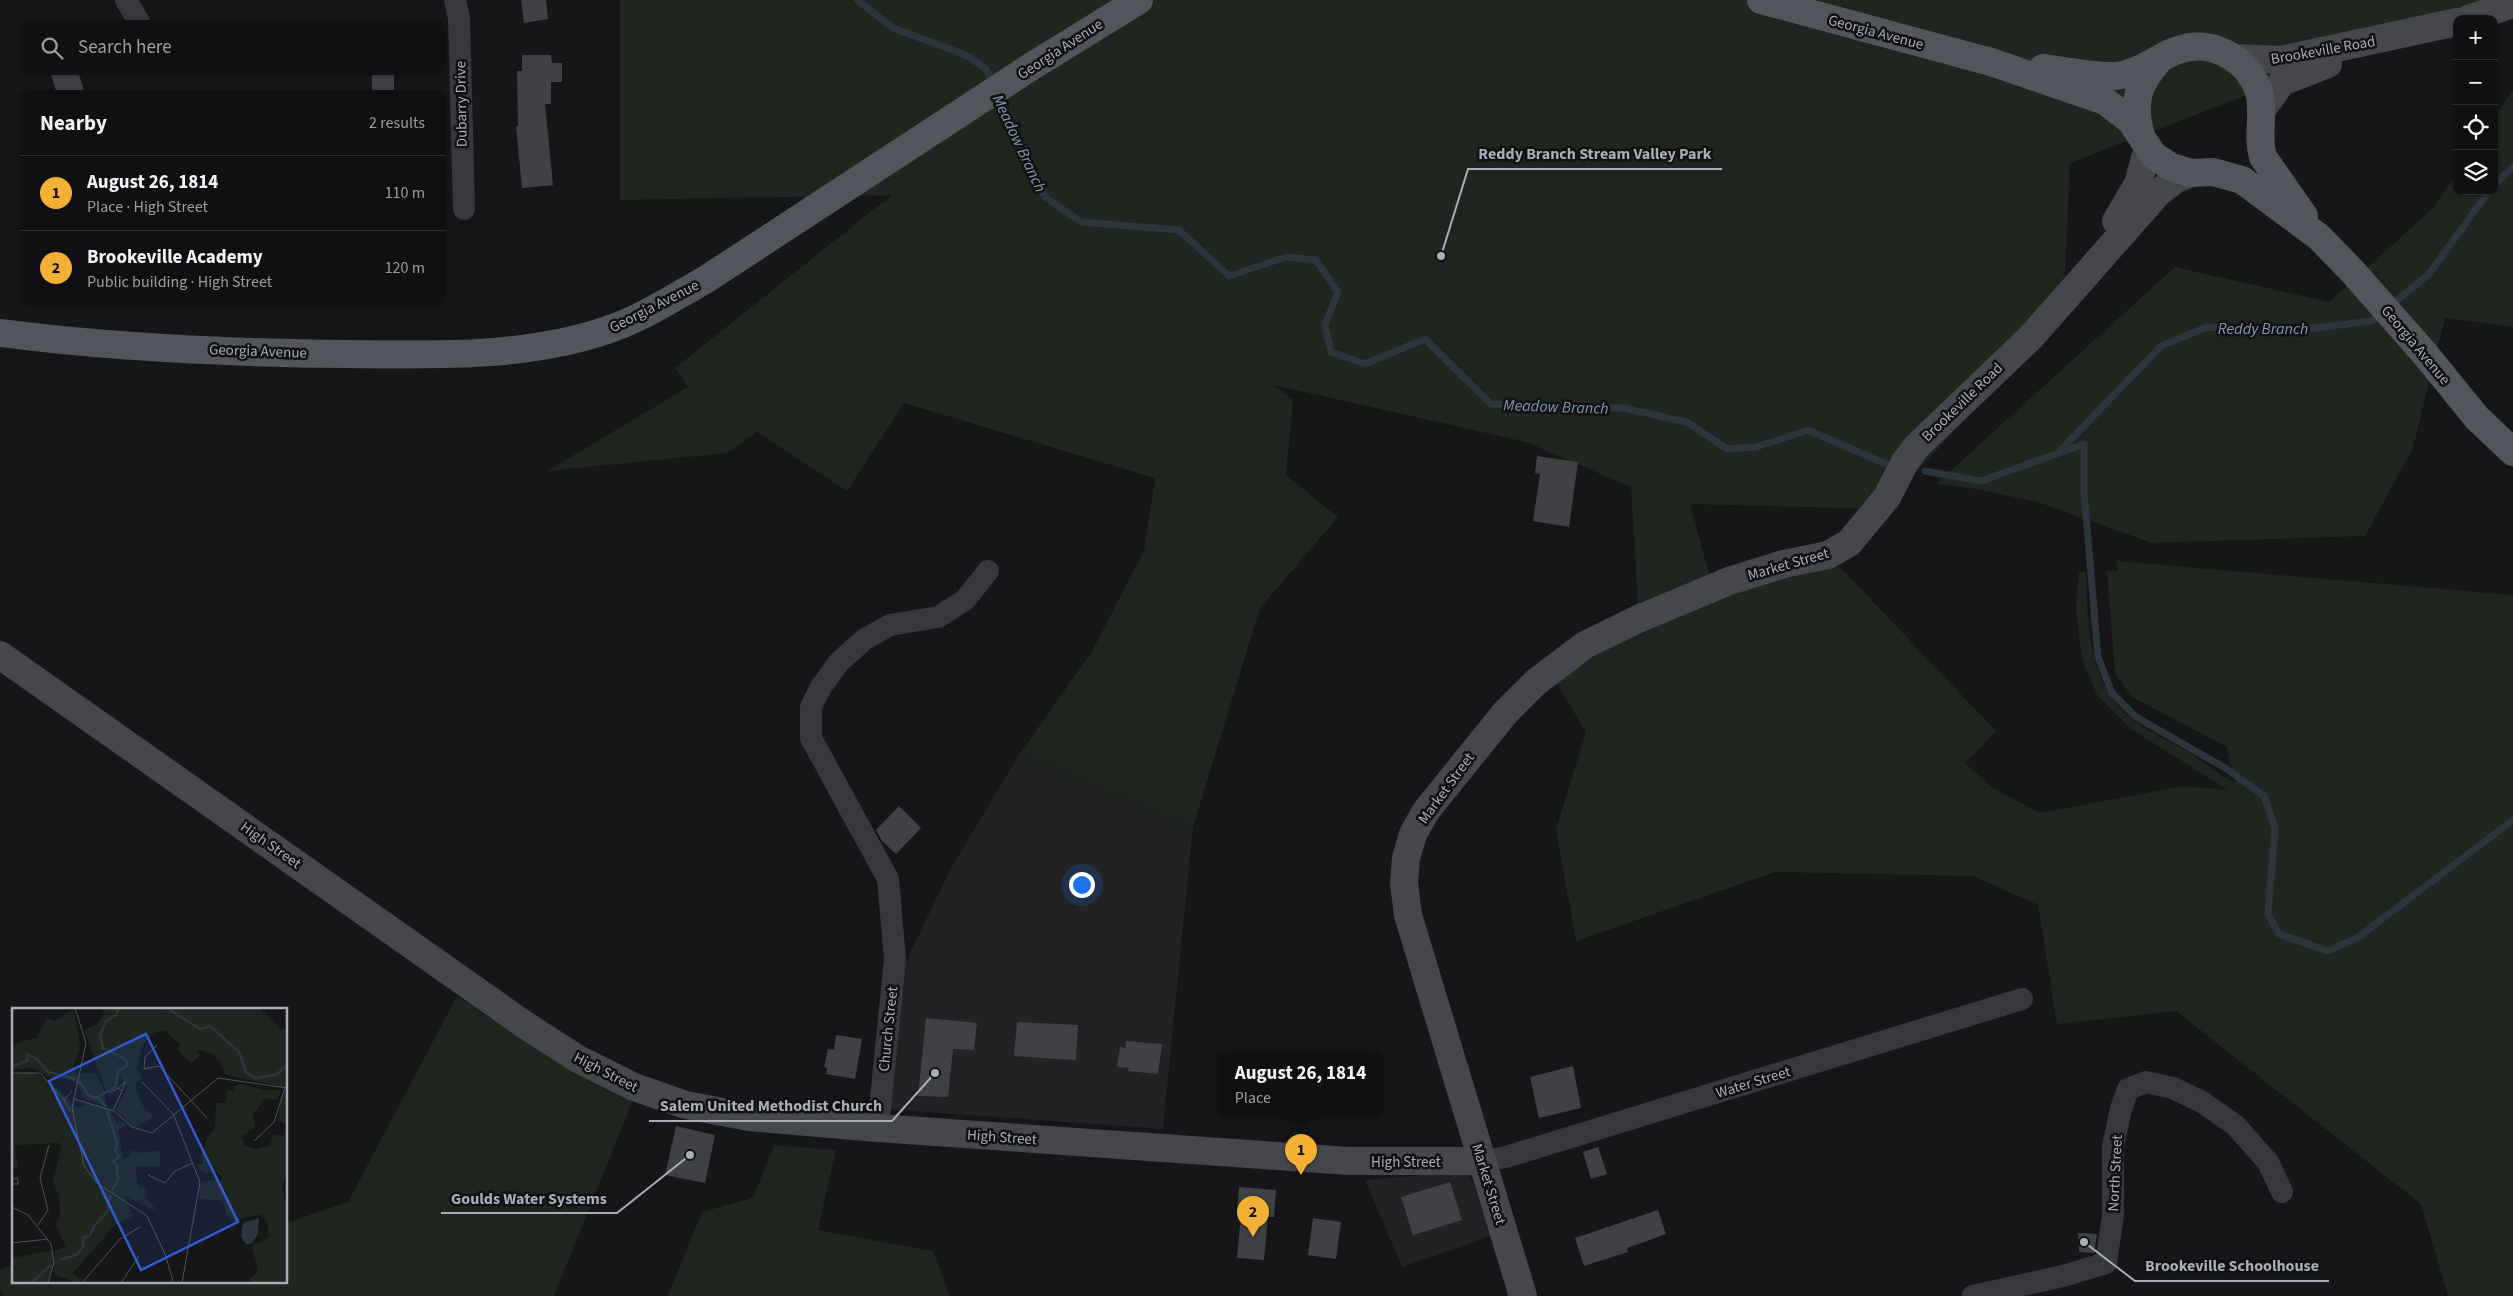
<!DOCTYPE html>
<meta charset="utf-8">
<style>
:root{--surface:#101012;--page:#19191b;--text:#f1f3f6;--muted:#9c9d9f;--line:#303032;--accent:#f2b134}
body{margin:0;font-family:"Source Sans 3",sans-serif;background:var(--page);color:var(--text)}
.controls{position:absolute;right:15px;top:15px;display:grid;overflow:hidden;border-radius:10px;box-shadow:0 1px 4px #0004}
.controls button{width:45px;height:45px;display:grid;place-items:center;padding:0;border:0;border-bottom:1px solid var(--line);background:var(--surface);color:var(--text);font:25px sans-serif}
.you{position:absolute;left:1081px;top:884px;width:18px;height:18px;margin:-12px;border:4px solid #fff;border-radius:50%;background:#1a73e8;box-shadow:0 0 0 8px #1a73e833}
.badge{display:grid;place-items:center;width:32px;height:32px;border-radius:50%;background:var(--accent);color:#111;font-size:16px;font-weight:700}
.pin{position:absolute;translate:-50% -41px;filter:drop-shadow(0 1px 2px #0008)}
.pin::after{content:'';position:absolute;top:26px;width:18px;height:15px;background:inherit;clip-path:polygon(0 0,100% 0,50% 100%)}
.popup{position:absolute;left:1218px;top:1052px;width:165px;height:65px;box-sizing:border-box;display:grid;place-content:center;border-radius:10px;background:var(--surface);filter:drop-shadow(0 1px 4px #0005);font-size:16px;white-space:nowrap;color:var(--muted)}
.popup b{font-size:19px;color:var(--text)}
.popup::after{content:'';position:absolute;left:50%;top:100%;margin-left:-10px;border:10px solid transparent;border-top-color:var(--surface)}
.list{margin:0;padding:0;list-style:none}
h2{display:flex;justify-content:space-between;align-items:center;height:65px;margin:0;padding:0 20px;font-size:21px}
h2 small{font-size:16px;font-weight:400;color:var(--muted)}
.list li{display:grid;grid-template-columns:32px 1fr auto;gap:15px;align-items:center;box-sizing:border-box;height:75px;padding:0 20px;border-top:1px solid var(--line)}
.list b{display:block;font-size:19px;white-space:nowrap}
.list p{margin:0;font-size:16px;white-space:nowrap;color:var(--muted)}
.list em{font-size:16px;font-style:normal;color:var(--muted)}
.icon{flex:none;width:28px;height:28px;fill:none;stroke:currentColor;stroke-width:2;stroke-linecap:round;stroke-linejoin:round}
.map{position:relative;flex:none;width:2513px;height:1296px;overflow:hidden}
.search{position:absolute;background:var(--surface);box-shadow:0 1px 4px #0004;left:20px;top:20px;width:425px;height:55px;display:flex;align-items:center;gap:12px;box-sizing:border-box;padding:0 18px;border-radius:10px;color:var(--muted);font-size:19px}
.panel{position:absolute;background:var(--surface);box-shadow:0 1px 4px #0004;left:20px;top:90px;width:425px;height:215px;border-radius:10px}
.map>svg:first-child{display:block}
.built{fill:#222225}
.green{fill:#1e261f}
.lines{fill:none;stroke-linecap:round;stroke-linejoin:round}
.stream{stroke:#2c353c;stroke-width:7}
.building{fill:#404145}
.street{stroke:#37383d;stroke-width:22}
.secondary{stroke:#45474d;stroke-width:28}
.primary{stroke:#53555c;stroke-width:28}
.labels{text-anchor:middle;stroke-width:5;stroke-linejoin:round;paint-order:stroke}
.street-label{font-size:15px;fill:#a8adb8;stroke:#111113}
.water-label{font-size:16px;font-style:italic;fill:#7f9bb3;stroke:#111113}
.inset-river{fill:none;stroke:#2c353c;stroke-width:2.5}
.inset-road{fill:none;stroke:#505258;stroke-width:1}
.view{fill:#325cd3;fill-opacity:0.15;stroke:#325cd3;stroke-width:2.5}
.inset-edge{fill:none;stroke:#a8adb8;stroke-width:2.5}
.leader{fill:none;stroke:#a8adb8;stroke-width:2}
.callout-dot{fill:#a8adb8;stroke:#111113;stroke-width:2}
.callout-label{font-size:16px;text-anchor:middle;font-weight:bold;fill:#a8adb8;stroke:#111113;stroke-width:5;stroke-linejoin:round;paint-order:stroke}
</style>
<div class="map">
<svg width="2513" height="1296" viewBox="0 0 2513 1296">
<rect width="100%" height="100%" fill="#161618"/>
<path class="built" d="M1020 753 1193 827 1163 1129 887 1109 903 968 950 870Z
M1446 1173 1466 1174 1473 1182 1491 1236 1402 1267 1365 1180Z"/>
<path class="green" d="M620 0H2496L2070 163 2063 313 1882 509 1690 504 1709 574 1638 603 1631 487 1526 442 1274 385 1293 400 1286 475 1338 517 1260 608 1193 827 1020 753 1091 653 1144 551 1155 478 904 403 847 491 757 432 727 453 547 471 688 387 675 368 892 195 620 200Z
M2513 90V327L2445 318 2413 448 2365 536 2152 543 2041 503 1977 489 1936 484 2175 267 2329 302 2432 209 2457 173V191H2494V118Z
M2117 561 2513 595V1296H2448L2421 1204 2176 1011 2057 1024 2038 905 1973 876 1775 872 1576 941 1556 829 1586 732 1556 682C1596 652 1638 633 1684 614 1735 593 1785 575 1840 567L1996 731 1965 763 1994 789 2040 813 2183 786 2228 790 2131 729 2097 695 2082 659 2076 609 2079 571 2086 573C2088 625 2088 689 2136 722 2151 733 2169 741 2185 750 2202 760 2218 775 2235 783L2227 747 2132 697 2115 673 2107 571H2118Z
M457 996C514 1034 570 1073 632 1102L554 1296H4L0 1289V1271L14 1263V1282H286V1223L348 1202Z
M774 1145 836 1150 818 1230 933 1251 950 1296H668L702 1212 753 1198Z"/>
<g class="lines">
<path class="stream" d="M857 0 893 28 966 55 986 69 993 85
M998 94 1045 197 1081 222 1179 230 1229 276 1286 257 1316 260 1338 292 1325 325 1331 352 1365 364 1425 339 1491 404 1623 408 1687 422 1727 449 1756 447 1808 430 1886 464
M2494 185 2513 167
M2390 306 2429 274 2489 191
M2060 451 2161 346 2207 327 2290 331 2372 321 2382 313
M1925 471 1981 481 2084 444V491L2098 657 2112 693 2136 717 2227 769 2264 796 2275 828 2268 914 2279 934 2328 951 2357 938 2513 820"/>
</g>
<path class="building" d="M521 0H546L548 19 524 23Z
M522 55H551L552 63H562V82H551V104H545L553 185 522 188 516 126H518L517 71H522Z
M50 71H78L85 94H57Z
M372 71H394V94H372Z
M1537 456 1578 462 1569 527 1533 521 1540 474 1535 473Z
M899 806 921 828 896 854 882 841 876 830Z
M926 1018 977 1023 974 1050 953 1049 948 1097 918 1096Z
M1017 1022 1078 1025 1076 1060 1014 1056Z
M836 1035 862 1039 855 1079 826 1074 827 1068 824 1067 828 1049 834 1050Z
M1126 1041 1162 1044 1158 1074 1128 1071 1129 1068 1117 1067 1120 1047 1126 1048Z
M1573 1066 1581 1108 1539 1118 1530 1077Z
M676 1126 715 1135 705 1183 665 1175Z
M1598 1147 1607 1174 1591 1179 1583 1152Z
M1450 1182 1462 1220 1413 1235 1401 1197Z
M1239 1187 1276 1190 1274 1217H1268L1264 1260 1237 1258 1241 1215H1237Z
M1658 1210 1666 1234 1627 1248 1628 1252 1584 1266 1575 1238Z
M1313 1218 1341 1222 1336 1259 1308 1255Z
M2078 1233 2097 1234 2094 1253 2079 1252Z"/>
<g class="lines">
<path class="street" d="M126 0 140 24
M455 0 459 18 464 209
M878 1128 895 959 888 879 811 738V707L821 687 839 662 865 639 890 625 938 617 965 600 988 571
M1483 1161 1506 1157 2022 999
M1973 1296 2063 1276 2106 1263 2113 1215V1146L2121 1109 2128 1089 2146 1082 2173 1088 2202 1102 2235 1125 2268 1162 2282 1192"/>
<path class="secondary" d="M2468 19 2513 4
M2235 58 2281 60 2457 22
M2262 109 2282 82 2328 64
M2116 221 2138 184 2148 147
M0 655 525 1025 578 1059 634 1087 686 1105 749 1117 878 1128 1349 1161H1483
M1523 1296 1408 915 1404 883 1406 858 1413 834 1426 811 1505 713 1536 682 1585 645 1638 619 1729 581 1784 564 1828 555 1849 543 1887 497 1905 462 1917 446 2031 337 2158 193 2176 179 2192 173"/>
<path class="primary" d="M1761 0 1991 62 2105 101 2131 121 2153 155 2171 167 2192 173 2213 172 2242 180 2319 237 2353 272 2425 354 2477 418 2513 452
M2043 68C2061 70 2106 79 2122 75 2143 71 2158 57 2178 50 2210 39 2246 57 2258 89 2266 111 2256 133 2263 157L2304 216
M2141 136C2132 102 2137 85 2159 60
M0 333C115 348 232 353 348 354 432 355 526 358 607 330 641 319 673 298 705 280L1029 68 1139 0"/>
</g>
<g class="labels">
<g class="street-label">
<text transform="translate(1876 32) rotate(15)" y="5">Georgia Avenue</text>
<text transform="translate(1060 49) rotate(-33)" y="5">Georgia Avenue</text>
<text transform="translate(2323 50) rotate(-10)" y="5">Brookeville Road</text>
<text transform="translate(461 104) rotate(-91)" y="5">Dubarry Drive</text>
<text transform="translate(654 306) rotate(-27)" y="5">Georgia Avenue</text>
<text transform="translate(2416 345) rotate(50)" y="5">Georgia Avenue</text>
<text transform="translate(258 351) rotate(2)" y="5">Georgia Avenue</text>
<text transform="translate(1962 402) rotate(-44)" y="5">Brookeville Road</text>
<text transform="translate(1788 564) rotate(-16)" y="5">Market Street</text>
<text transform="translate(1446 788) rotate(-54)" y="5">Market Street</text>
<text transform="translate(271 845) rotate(35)" y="5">High Street</text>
<text transform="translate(888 1029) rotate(-84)" y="5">Church Street</text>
<text transform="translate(606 1072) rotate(27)" y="5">High Street</text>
<text transform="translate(1753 1082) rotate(-17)" y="5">Water Street</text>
<text transform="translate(1002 1137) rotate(4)" y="5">High Street</text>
<text x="1406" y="1167">High Street</text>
<text transform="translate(2115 1173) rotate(-87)" y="5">North Street</text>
<text transform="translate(1489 1184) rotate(73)" y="5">Market Street</text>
</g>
<g class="water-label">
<text transform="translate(1020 143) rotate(65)" y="6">Meadow Branch</text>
<text x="2263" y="334">Reddy Branch</text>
<text transform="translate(1556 406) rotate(2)" y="6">Meadow Branch</text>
</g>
</g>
<g transform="translate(12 1008)">
<rect width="275" height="275" fill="#161618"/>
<path d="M89 0H247L270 21H275V80L213 67 208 53 200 46 189 42 185 44 188 47 179 56 165 41 169 37 153 23 145 24 131 36 125 61 131 70 123 76 130 97 142 109 123 120 104 103 115 79 107 67 106 75 102 81 106 66 102 78 94 82 72 22 85 16 93 6ZM62 1 68 39 61 59 64 66 83 65 91 80 95 99 70 89 67 76 56 72 36 69 20 60 0 62 1 39 7 34 25 30 34 10 42 13ZM20 64 33 70 66 100 77 95 98 101 105 116 110 113 115 117 106 122 111 151 118 148 119 142 129 145 148 142V158H123L126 179 135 180 134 189 145 203 112 188 121 208 104 216 61 265 69 272 66 275 42 267 43 242 54 239 44 217 48 207 47 188 41 173 50 137 46 135 5 137 3 139 6 160H0V66ZM226 75 251 82H269L265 92 254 90 241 106 243 119 229 129 233 138 242 141 258 137 261 126 271 129 275 120V169L270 177 275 204V275H239L238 271 246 263 240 238 257 229 255 213 249 207 229 210 225 216 214 206 213 198 207 192 187 191 189 174 211 172 205 164 194 165 187 162 185 157 191 155 189 146 195 131 203 121 204 95H214L215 82 220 83ZM275 83 274 103 275 117 266 112 270 87ZM41 242 42 255 36 275H0V250Z" fill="#1e261f"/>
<path d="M247 210 246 226 239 236H234L229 229 231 215Z" fill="#2c353c"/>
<path class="inset-river" d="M155 0 188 21 198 18 228 45 234 65 243 70 264 67 275 57M0 59 16 52 15 46 25 51 36 64 64 71M67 73 76 87 87 91M94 99 86 89 104 78 106 63 116 57 113 51 91 40 88 28 94 13 104 7 107 0M95 103 105 135 103 142 107 149 101 153 105 159 106 172 100 183M48 252 64 247 71 239V230L78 227 82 218 95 204 98 187M19 275 39 257"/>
<path class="inset-road" d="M63 0 74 35 60 100 72 158 85 175 135 208 153 246 161 273M145 37 133 49 132 61 147 58 195 110M0 65H28L52 92M130 74 162 107M106 80 113 74 110 83M97 85 106 80 110 83 101 103M62 91 102 103 120 119 140 125 206 70 275 80M59 104 52 92 60 83M162 108 188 174 170 275M242 133 262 114 273 80M136 167 153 175 163 163 181 155M0 171 6 170V176H0M0 199 16 207 39 236 42 255 36 275M26 217 36 202 28 170 37 137M0 235 36 231M70 275 108 231 128 219M109 275 127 248"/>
<path class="view" d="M134 26 226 214 129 262 37 73Z"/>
<rect width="275" height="275" class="inset-edge"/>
</g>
<path class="leader" d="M1441 256L1468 169H1722M935 1073L892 1121H649M690 1155L617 1213H441M2084 1242L2135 1281H2329"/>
<g class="callout-dot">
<circle cx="1441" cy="256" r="5"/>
<circle cx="935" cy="1073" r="5"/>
<circle cx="690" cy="1155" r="5"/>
<circle cx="2084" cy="1242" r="5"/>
</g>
<g class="callout-label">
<text x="1595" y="159">Reddy Branch Stream Valley Park</text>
<text x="771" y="1111">Salem United Methodist Church</text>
<text x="529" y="1204">Goulds Water Systems</text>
<text x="2232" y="1271">Brookeville Schoolhouse</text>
</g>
</svg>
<div class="controls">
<button>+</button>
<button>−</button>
<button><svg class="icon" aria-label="locate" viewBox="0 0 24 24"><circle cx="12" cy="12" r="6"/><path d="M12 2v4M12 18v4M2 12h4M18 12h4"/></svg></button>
<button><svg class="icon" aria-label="layers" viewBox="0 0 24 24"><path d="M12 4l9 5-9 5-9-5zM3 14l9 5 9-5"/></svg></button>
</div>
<div class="you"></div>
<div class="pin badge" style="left:1301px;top:1175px">1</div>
<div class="popup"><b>August 26, 1814</b>Place</div>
<div class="pin badge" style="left:1253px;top:1237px">2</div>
<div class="search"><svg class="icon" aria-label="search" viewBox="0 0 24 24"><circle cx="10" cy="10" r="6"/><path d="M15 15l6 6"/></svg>Search here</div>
<section class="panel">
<h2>Nearby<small>2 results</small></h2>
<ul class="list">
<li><span class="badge">1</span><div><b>August 26, 1814</b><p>Place · High Street</p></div><em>110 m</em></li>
<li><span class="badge">2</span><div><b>Brookeville Academy</b><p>Public building · High Street</p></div><em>120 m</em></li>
</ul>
</section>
</div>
